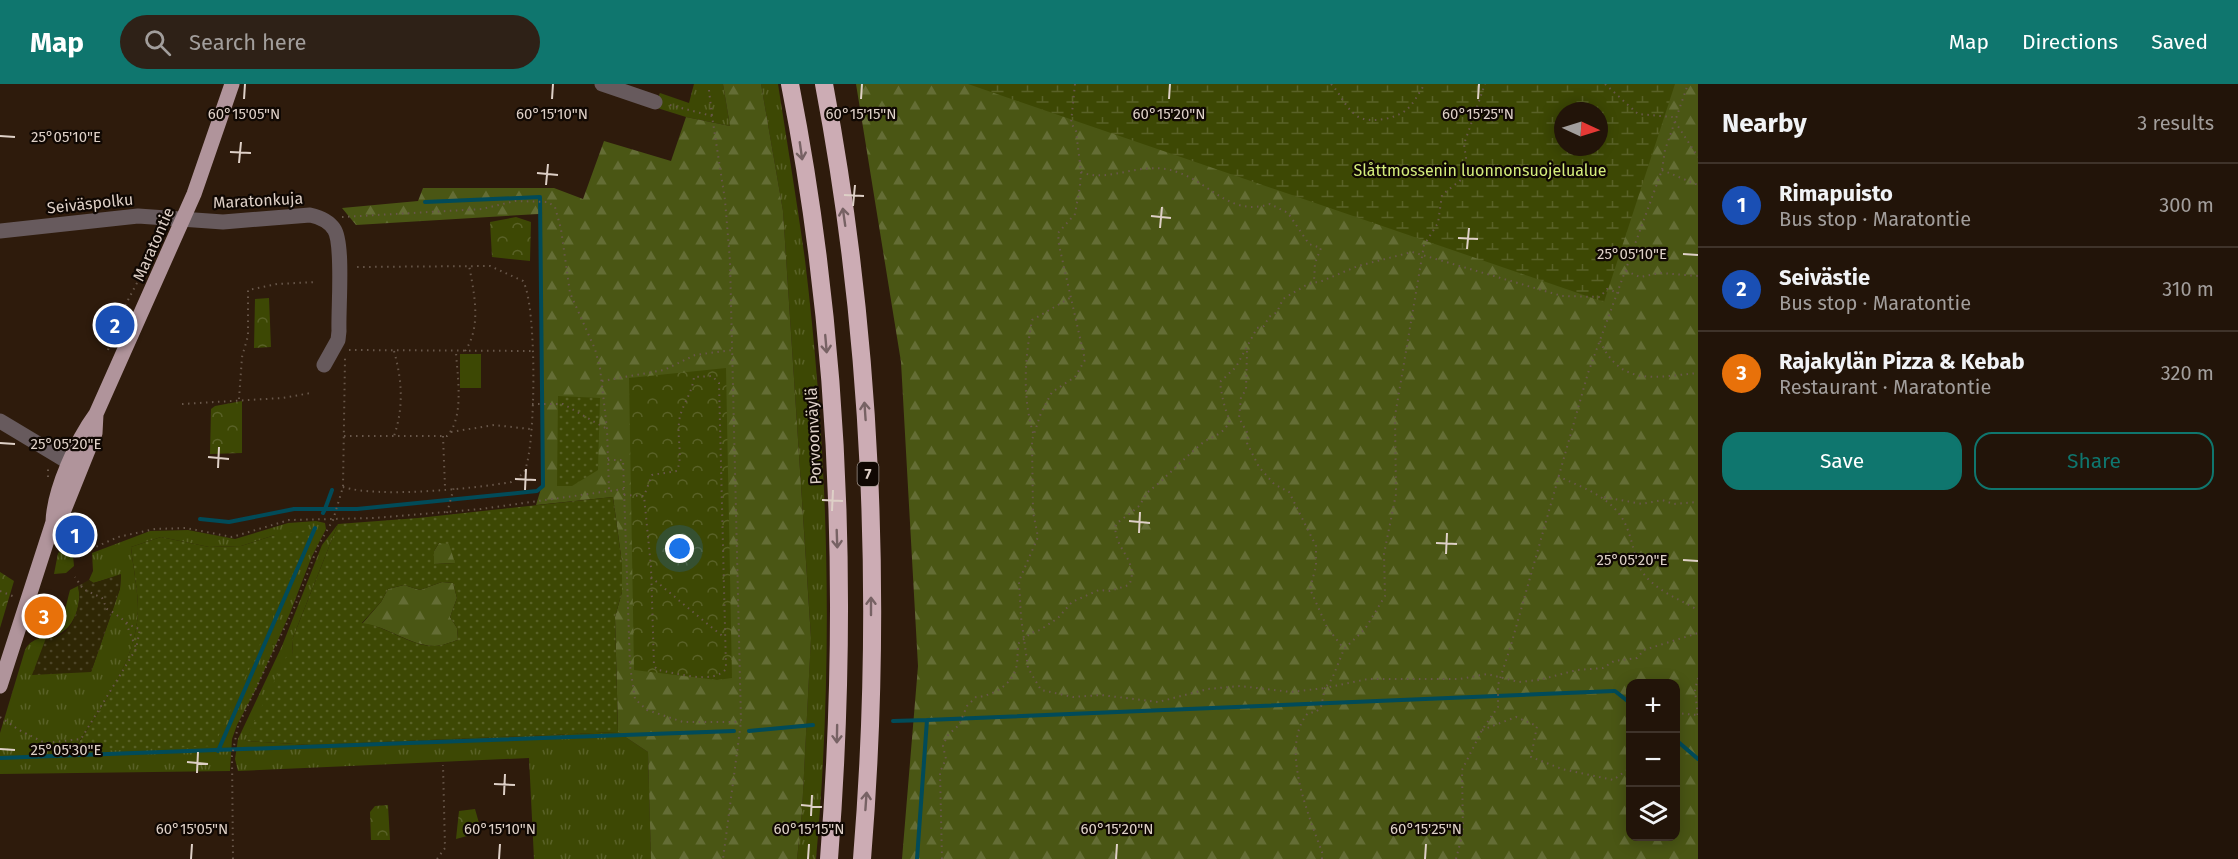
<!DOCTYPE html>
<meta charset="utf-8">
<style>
:root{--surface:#221409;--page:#2e2117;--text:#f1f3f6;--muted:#a29e9c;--line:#3f332a;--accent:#0f766e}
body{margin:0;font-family:"Fira Sans",sans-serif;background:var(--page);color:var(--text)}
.controls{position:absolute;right:18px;bottom:18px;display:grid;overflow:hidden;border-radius:12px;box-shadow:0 3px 15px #0003}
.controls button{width:54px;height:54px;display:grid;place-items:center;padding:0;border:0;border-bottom:2px solid var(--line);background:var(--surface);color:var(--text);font:30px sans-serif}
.compass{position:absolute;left:1554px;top:18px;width:54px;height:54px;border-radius:50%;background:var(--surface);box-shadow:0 3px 15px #0003;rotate:94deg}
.you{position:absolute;left:680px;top:465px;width:21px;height:21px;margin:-15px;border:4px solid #fff;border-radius:50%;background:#1a73e8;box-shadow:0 0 0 9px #1a73e833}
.badge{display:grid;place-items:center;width:39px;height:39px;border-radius:50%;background:var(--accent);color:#fff;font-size:20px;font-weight:700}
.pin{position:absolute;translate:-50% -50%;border:3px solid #fff;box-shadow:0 2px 6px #0006}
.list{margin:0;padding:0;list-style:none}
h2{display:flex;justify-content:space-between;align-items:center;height:78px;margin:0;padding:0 24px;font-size:26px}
h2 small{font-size:20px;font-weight:400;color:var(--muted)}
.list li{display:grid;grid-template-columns:39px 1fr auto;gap:18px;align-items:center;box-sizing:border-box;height:84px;padding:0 24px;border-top:2px solid var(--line)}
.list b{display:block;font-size:22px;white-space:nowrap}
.list p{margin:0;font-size:20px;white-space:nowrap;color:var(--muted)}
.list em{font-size:20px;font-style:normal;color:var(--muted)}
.actions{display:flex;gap:12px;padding:18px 24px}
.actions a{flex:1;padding:14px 0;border:2px solid var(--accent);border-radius:18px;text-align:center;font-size:21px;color:var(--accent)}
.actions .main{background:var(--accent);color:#fff}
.icon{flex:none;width:33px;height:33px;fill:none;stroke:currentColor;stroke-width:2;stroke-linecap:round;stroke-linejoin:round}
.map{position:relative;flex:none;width:1698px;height:775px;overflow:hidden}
header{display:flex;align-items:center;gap:36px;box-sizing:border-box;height:84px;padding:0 30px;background:var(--accent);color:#fff}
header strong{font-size:28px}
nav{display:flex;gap:33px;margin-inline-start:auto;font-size:21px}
.search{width:420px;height:54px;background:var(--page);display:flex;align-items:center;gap:15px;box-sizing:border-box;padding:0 21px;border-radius:33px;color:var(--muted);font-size:22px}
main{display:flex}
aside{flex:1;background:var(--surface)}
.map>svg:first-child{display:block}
.grass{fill:url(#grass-tufts);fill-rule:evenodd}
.forest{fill:url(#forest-firs);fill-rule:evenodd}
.wetland{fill:url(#wetland-marsh);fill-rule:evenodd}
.sand{fill:url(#sand-dots)}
.park{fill:url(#park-crowns)}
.garden{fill:url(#garden-dots);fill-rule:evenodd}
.pitch{fill:#3d4804}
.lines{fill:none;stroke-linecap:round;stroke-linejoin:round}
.stream{stroke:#014b59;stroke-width:4}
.path{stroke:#68574a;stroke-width:2;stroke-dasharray:1.5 4.5;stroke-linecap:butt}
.minor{stroke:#675a5d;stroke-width:15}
.major{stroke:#b0949b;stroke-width:15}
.highway{stroke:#ccacb4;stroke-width:18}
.oneway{stroke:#776264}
.ticks{fill:none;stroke:#ded0c7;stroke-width:2}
.labels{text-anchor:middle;stroke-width:4.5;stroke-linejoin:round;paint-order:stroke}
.shield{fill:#100803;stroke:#a0948c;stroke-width:1.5}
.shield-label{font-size:15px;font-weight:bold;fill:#ded0c7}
.park-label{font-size:16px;fill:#d5ee7c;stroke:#100803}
.street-label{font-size:16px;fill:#ded0c7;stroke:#100803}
.ticks-label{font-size:15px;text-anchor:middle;fill:#ded0c7;stroke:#100803;stroke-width:4.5;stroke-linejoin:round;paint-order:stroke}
</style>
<header>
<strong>Map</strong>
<div class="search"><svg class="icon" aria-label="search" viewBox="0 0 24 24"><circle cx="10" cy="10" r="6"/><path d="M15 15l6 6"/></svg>Search here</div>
<nav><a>Map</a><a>Directions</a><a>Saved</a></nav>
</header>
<main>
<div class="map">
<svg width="1698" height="775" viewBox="0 0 1698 775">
<defs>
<pattern id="grass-tufts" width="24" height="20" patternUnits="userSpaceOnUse" patternTransform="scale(1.5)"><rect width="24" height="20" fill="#3d4804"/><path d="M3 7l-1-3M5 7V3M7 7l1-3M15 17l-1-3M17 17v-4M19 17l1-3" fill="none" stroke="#596127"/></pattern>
<pattern id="forest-firs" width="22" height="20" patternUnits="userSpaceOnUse" patternTransform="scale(1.5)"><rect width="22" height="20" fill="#4a5614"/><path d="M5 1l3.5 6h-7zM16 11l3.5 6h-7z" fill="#646d35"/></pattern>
<pattern id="wetland-marsh" width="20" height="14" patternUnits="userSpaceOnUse" patternTransform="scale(1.5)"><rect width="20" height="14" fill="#3d4804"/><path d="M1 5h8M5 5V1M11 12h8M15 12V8" fill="none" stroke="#596127"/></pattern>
<pattern id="sand-dots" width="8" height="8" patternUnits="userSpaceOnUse" patternTransform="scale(1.5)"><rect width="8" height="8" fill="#2f2705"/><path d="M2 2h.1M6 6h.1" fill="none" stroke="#4d4528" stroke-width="1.8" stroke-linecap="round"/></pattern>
<pattern id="park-crowns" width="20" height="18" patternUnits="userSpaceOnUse" patternTransform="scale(1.5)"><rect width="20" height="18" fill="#3d4804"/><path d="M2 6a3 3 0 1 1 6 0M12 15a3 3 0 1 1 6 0" fill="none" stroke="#596127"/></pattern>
<pattern id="garden-dots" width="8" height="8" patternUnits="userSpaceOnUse" patternTransform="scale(1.5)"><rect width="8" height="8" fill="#3d4804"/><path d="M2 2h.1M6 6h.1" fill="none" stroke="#596127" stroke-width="1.8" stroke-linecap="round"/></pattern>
</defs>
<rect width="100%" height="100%" fill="#2e1b0c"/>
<path class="grass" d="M694 0H723L730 42 686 33 654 23 660 9 689 19Z
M761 0H778C787 59 797 117 805 176 829 374 834 576 816 775H797L802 728 811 553 783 127Z
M316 437 325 439 326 445 312 472 290 529 256 605 237 641 232 655 230 687 0 690V649L25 566C32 552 45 556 55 545 65 534 66 520 70 506L78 502C83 522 72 549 52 552L91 588 120 505 121 491 93 499 89 496 93 487 92 469 150 447 188 446 235 455 288 439ZM275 451 73 667C100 625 136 579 138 527 138 506 133 483 131 463L161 453 209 463 241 462Z
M338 440 292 556 293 571 245 657 311 661 618 648 648 668 651 775H534L529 674 238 687 235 675 238 655 282 562 322 461Z
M64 465 73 471 74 482 66 489 54 490 58 469Z"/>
<path class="forest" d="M723 0H761L783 127 811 554 802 728 797 775H651L648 668 618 648 615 533 622 508V479L613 413 536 421 543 398 539 130 356 141 342 124 418 117 423 104H554L583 115 604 57 671 77 686 33 730 42Z
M856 0H1698V775H902L918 582 901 278ZM1563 27H1599V63H1563ZM1630 600H1676V752H1630Z
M439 459H449L456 479 434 480V467Z
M442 498 453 499 457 514 450 533 457 544 458 556C451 558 442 562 435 562 409 562 387 541 362 540L381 518 388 505 404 501 420 506Z"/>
<path class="wetland" d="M968 0H1675L1604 218ZM1563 27H1599V63H1563Z"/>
<path class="sand" d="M121 490 120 504 91 588 32 591 46 554C51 553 57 553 61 551 75 543 82 517 78 502L89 496 94 499Z"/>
<path class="park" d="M516 133 531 138 530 177 492 173 490 138Z
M269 214 271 263 254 264 255 215Z
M726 284 732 594 717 596 634 586 629 294Z
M242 317V369L210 370 211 325 215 322Z
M0 488 14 497 0 544Z
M388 721 390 756H371L370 728 375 722Z
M475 725 479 739 487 738V744L478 745V749L456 755 459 727Z"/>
<path class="garden" d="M558 312 600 314 598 386 572 402H557Z
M613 413 622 479V508L615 533 618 648 311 661 245 657 286 573 293 571 292 556 338 440 418 434ZM439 459 449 460 455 479 434 480V467ZM442 498 453 499 457 514 450 533 457 544 458 556C451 558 442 562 435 562 409 562 387 542 362 539L381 518 388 505 404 501 420 506Z
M313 445 214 662 73 668C99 626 136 579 138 527 138 506 133 483 131 463L161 453 209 463 241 462 275 451Z"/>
<path class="pitch" d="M460 270H481V304H460Z"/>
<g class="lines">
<path class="stream" d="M323 429 325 425H357L537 407 543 402 540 113 425 118
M200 435 229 438 294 425H325L332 406
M1615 607 1630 619
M927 636 1614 607
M893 637 927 636 917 775
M749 647 813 641
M1676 656 1698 675
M218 667 315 444
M0 674 734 647"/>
<path class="path" d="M1075 0 1071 39 1076 47 1081 88 1080 102 1075 130 1058 149 1059 161 1085 276 1075 293 1052 308 1041 329 1032 356 1033 428 1038 453 1019 497 1021 533 1028 584 1041 606 1073 613 1101 611 1158 618 1208 605 1240 602 1291 608 1325 604 1332 595 1344 565 1365 545 1385 512 1384 470 1396 410 1395 332 1424 161 1438 139 1442 111 1462 95 1466 74 1464 60 1485 0
M1331 0C1341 10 1345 24 1357 32 1368 40 1396 35 1406 26 1414 20 1419 8 1425 0
M1605 0 1638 30 1672 33 1698 73
M709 6 712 32
M670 21 712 32 725 116 730 177 741 638 723 775
M1662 86 1698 101
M1081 88C1110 100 1142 75 1177 88 1211 99 1230 133 1270 120L1288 129 1309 160 1321 164 1315 179 1314 198
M342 133 482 125 515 117 548 118 555 123 561 145 570 209 595 265 600 284 607 345 609 406
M1626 187 1640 193 1660 189 1698 192
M1600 257C1621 303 1655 293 1698 289
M108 266 115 241 139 195
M349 266 532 267
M394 267C402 296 404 323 394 352
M465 267C482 242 474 209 469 181
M1247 267 1246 306 1241 313 1239 334 1248 350 1247 359 1259 383 1274 400 1289 408 1316 462V482L1310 505 1327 543 1344 565
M602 297 664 286 695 271 732 266
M239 315 242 273 248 252V206L277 200 316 198
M182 320 282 314 311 309
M532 320H563L607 345
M451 348 494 341 530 345
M1033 349C1022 310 1025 275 1032 236L1070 214
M344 352H447C465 333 457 291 456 267
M443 352 445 403
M608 376H623L624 404
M1558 392C1580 403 1605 410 1620 431 1631 446 1632 465 1639 482 1649 504 1679 515 1698 526
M48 393V381
M343 403C378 414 472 405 511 398 516 394 522 392 525 386 536 359 537 221 523 197L490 182 354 183
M624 411 644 412 651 483 654 582 658 586C676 589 713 601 726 585L719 299 712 292 694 293C692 311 680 323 679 339 677 356 683 371 677 387L652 391 644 412
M1604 413 1642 420 1662 416 1674 420 1698 418
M447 429 454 403
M80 470 118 453 155 445 186 444 232 453 289 436 375 434 481 425 624 405 630 582 635 615 647 626 683 638H741
M651 493C676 514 700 534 725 554
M0 507 15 513
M126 539 136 564
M1698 594 1695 606 1698 634
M1676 629 1697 631
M0 633 19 646 45 659 81 655 136 565 140 545C127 542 120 531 107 525L102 514 83 505 75 493
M1482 646 1516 633 1537 642 1531 673 1562 685 1613 696 1630 684
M233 775 232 672 238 642 295 522 318 462 333 436 343 403 345 274
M437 775 445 764 443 681
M942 775 940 688 946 675 943 662 947 652 959 641 967 622 976 613C994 612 1015 599 1017 579 1018 571 1017 567 1019 559L1031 549 1040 546 1058 534 1072 518 1099 506 1110 507 1129 501C1141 477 1111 463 1116 440 1123 434 1131 429 1138 423 1142 419 1144 412 1148 408 1166 394 1182 376 1200 361 1211 351 1223 353 1230 336 1225 328 1221 308 1220 298L1236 283 1257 244 1264 242 1269 233 1277 228 1283 215 1308 200 1322 197 1358 182 1412 168 1562 212 1600 213 1607 205 1619 209
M1322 775V768C1309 732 1279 663 1308 629L1316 628 1321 623 1325 604 1368 595H1460L1487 590 1519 598 1539 596 1577 586 1603 584 1614 577 1637 574 1644 566 1698 549
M1456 775 1463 748 1462 686 1482 646 1498 623V601L1511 561 1588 289 1662 86 1665 66 1688 0"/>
<path class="minor" d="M602 0 655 18
M0 147 138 132 223 138 310 131C319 133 328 136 334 145 344 159 338 227 339 247L338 256 324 281
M0 337 80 385"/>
<path class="major" d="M53 438 64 426 95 349 96 330
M0 602 53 438C54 405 77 356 96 330L194 110 232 0"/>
<path class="highway" d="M790 0C840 254 849 518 829 775
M824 0C872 253 883 519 862 775"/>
</g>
<defs><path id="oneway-shaft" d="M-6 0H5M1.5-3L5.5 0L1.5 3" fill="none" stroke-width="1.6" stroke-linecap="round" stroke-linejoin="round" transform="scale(1.5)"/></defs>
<g class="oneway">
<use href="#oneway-shaft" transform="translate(801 67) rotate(82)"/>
<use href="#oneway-shaft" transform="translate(844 133) rotate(-98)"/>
<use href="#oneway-shaft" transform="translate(826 260) rotate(85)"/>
<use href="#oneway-shaft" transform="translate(865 327) rotate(-94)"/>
<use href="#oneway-shaft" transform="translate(837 455) rotate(88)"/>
<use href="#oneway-shaft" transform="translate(871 522) rotate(-90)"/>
<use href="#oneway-shaft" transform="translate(837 650) rotate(91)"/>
<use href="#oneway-shaft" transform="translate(866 717) rotate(-86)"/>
</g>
<path class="ticks" d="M244 15 245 0M552 15 553 0M861 15 862 0M1169 15 1170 0M1478 15 1479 0M0 52 15 53M230 68 251 69M239 79 241 58M537 89 558 91M546 101 548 80M844 111 864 112M853 122 855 101M1151 132 1171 134M1160 144 1162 123M1458 154 1478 155M1467 165 1469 144M1683 170 1698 171M0 359 15 360M208 373 229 375M218 384 219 363M515 395 536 396M525 406 526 385M822 416 843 417M832 427 833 406M1129 437 1150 439M1139 449 1140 428M1436 459 1457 460M1446 470 1447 449M1683 476 1698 477M0 665 15 666M187 678 208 680M197 689 198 668M494 700 515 701M504 711 505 690M801 721 822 723M811 732 812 711M191 775 192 760M499 775 500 760M808 775 809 760M1116 775 1117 760M1425 775 1426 760"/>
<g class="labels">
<rect class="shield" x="857.5" y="378" width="21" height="24" rx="4.5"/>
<g class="shield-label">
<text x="868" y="395">7</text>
</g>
<g class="park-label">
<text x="1480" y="92">Slåttmossenin luonnonsuojelualue</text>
</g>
<g class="street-label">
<text transform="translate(258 116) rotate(-3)" y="6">Maratonkuja</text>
<text transform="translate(90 119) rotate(-6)" y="6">Seiväspolku</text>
<text transform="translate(153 160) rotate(-66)" y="6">Maratontie</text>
<text transform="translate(813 352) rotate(-93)" y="6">Porvoonväylä</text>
</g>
</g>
<g class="ticks-label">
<text x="244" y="35">60°15'05"N</text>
<text x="552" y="35">60°15'10"N</text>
<text x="861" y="35">60°15'15"N</text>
<text x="1169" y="35">60°15'20"N</text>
<text x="1478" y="35">60°15'25"N</text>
<text x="66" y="58">25°05'10"E</text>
<text x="1632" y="175">25°05'10"E</text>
<text x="66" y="365">25°05'20"E</text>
<text x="1632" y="481">25°05'20"E</text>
<text x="66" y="671">25°05'30"E</text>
<text x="192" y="750">60°15'05"N</text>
<text x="500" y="750">60°15'10"N</text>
<text x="809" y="750">60°15'15"N</text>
<text x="1117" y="750">60°15'20"N</text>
<text x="1426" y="750">60°15'25"N</text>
</g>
</svg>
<div class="controls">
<button>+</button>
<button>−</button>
<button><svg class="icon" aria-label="layers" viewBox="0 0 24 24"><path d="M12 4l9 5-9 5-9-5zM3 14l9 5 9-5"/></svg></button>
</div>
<svg class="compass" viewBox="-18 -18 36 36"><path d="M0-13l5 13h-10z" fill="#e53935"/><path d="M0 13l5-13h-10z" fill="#a29e9c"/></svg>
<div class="you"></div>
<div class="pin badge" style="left:75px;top:451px;background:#1a4fb4">1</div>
<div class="pin badge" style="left:115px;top:241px;background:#1a4fb4">2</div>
<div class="pin badge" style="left:44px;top:532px;background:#e8710a">3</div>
</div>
<aside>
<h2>Nearby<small>3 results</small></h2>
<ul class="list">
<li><span class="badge" style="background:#1a4fb4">1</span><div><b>Rimapuisto</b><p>Bus stop · Maratontie</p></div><em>300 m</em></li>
<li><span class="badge" style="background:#1a4fb4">2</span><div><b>Seivästie</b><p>Bus stop · Maratontie</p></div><em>310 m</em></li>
<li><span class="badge" style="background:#e8710a">3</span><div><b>Rajakylän Pizza &amp; Kebab</b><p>Restaurant · Maratontie</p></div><em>320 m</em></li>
</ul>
<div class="actions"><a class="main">Save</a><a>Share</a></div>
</aside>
</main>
